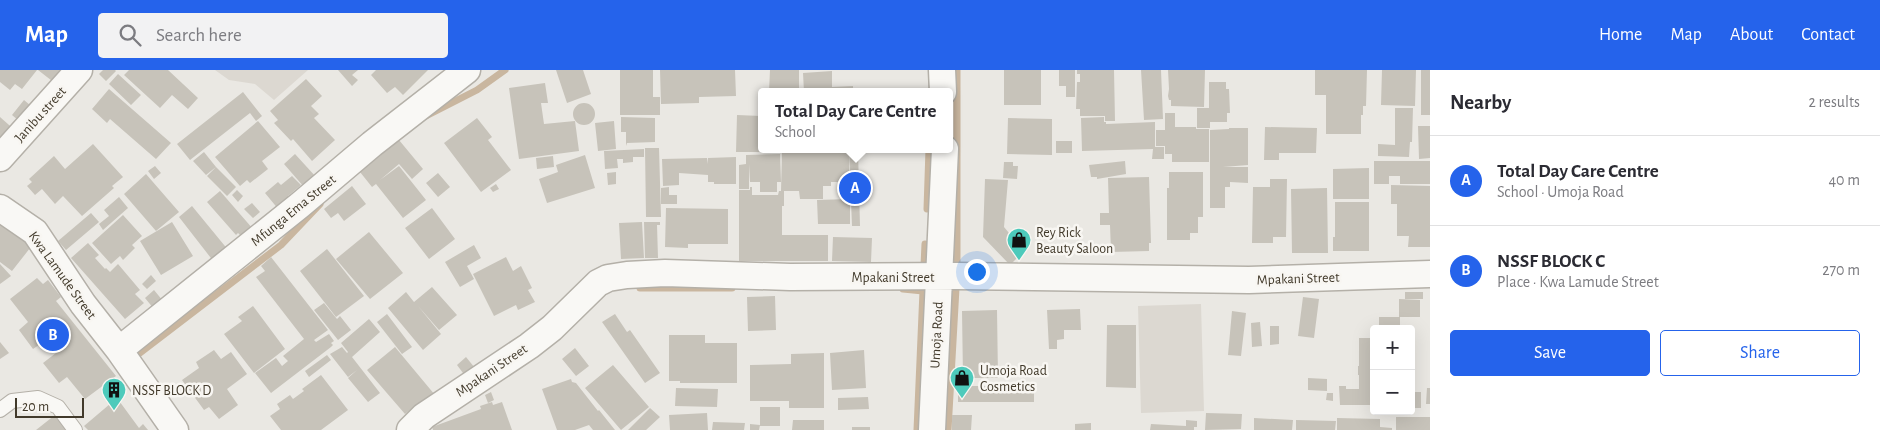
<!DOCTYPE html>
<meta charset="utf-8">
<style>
:root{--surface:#fff;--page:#f2f2f3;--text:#2b2b33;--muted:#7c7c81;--line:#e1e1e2;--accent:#2563eb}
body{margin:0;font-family:"Alegreya Sans",sans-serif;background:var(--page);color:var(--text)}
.controls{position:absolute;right:15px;bottom:15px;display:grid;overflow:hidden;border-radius:5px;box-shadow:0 5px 20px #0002}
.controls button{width:45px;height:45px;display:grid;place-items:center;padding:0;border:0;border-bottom:1px solid var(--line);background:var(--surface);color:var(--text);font:25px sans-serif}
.scale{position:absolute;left:15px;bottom:12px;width:69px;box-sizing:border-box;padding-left:5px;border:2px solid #423a2b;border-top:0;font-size:14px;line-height:18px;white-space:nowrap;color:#423a2b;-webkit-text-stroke:4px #f8f6f2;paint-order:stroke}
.you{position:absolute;left:976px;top:201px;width:18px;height:18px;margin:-12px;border:4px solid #fff;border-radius:50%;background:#1a73e8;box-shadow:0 0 0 8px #1a73e833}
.badge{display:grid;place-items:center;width:32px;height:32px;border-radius:50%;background:var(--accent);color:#fff;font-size:16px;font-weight:700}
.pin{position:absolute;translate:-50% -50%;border:2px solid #fff;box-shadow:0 1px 5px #0006}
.popup{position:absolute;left:758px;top:18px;width:195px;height:65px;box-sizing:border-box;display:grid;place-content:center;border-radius:5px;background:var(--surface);filter:drop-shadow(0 1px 4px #0005);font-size:16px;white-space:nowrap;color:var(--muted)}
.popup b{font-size:19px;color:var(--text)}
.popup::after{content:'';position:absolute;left:50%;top:100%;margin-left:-10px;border:10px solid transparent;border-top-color:var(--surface)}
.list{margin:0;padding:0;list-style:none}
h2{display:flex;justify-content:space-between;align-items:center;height:65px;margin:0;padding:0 20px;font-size:21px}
h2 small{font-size:16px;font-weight:400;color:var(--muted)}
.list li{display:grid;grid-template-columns:32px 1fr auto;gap:15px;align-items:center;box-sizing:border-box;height:90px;padding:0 20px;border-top:1px solid var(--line)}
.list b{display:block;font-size:19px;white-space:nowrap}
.list p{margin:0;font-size:16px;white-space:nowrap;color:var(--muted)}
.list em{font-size:16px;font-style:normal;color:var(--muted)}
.actions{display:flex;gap:10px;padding:15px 20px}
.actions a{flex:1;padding:11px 0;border:1px solid var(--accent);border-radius:5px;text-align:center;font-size:18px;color:var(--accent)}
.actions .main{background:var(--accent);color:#fff}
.icon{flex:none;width:28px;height:28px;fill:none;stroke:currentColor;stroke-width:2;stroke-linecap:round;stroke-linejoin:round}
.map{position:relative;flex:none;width:1430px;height:360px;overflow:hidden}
header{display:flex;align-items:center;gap:30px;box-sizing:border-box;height:70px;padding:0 25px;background:var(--accent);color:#fff}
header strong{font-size:24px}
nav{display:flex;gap:28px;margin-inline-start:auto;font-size:18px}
.search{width:350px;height:45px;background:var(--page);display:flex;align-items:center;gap:12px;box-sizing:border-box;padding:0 18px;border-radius:5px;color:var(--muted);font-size:19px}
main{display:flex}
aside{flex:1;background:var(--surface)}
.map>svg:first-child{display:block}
.built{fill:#dcd8d1}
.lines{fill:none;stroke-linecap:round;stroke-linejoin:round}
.stream{stroke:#c9b69f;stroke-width:7}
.building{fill:#c7c3ba}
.service-casing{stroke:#b4b0a8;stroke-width:16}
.minor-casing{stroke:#b4b0a8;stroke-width:29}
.service{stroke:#f9f8f5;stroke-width:14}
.minor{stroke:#f9f8f5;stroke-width:26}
.labels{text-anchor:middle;stroke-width:5;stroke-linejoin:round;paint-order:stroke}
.street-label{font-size:14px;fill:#423a2b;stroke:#f8f6f2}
.poi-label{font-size:14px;fill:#423a2b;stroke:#f8f6f2;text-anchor:start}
</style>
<header>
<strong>Map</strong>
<div class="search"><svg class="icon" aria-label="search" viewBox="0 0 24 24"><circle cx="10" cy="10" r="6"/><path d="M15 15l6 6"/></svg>Search here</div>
<nav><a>Home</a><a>Map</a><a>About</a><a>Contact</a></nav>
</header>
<main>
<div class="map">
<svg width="1430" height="360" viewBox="0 0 1430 360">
<rect width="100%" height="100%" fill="#eae8e3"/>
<path class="built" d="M215 0H308L274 30 255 14 229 10Z
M1201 234 1204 341 1141 343 1138 236Z"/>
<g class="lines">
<path class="stream" d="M957 0V196
M426 46 477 20 505 0
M927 139 929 79
M924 196 925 174
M640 218H732
M903 219 923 221 917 360
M132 289 281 175 320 134
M948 360 956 218"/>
</g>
<path class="building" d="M0 0H37L22 19 15 14 10 20 0 12Z
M38 0H61L65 3 56 14Z
M103 0H115L116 1 106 11 99 4Z
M129 0H168L198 28 188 39 172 25 160 38 124 5Z
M338 0H358L352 5 358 10 352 16Z
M376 0H428L403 25 395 17 387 23 371 5Z
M556 0H583L591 24 567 33Z
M620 0H653V27H660V45H620Z
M660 0H735L736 26 699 27V33L661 34Z
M770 0H799V22H769Z
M1004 0H1041V35H1004Z
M1059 0H1075V27H1066V16H1059Z
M1077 0H1114L1115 51H1105V46H1080V39H1076L1077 12H1080V4H1077Z
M1141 0H1161L1163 49 1144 50Z
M1168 0H1205L1204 37 1171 36V30H1169L1168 26 1169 19Z
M1315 0H1367L1366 36H1363V45H1361V64H1326V25H1315Z
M1382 0H1416L1415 36 1381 35Z
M1421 0H1430V45H1421Z
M832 1V17L853 16V22H804L803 3Z
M118 4 141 25 131 35 109 14Z
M306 9 322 26 311 36 319 44 314 48 335 70 312 91 293 69 291 71 274 53 278 50 270 41Z
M1209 12H1226V19H1229L1230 43H1227V52H1210V58H1197V38H1209Z
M545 13 548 33H541L544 54 575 51 579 81 519 89 509 18Z
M109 19 171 73 156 89 110 49 107 53 92 39Z
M243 22 262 46 256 51 250 43 190 90 177 74Z
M24 30 37 41 25 56 12 45Z
M573 44a11 11 0 1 1 22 0a11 11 0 1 1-22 0Z
M1395 38H1413L1412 72H1410L1409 87 1378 86V74L1395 75Z
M1165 43H1175V57H1196V59H1209V92H1172V84H1165V76H1156V60H1165Z
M737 45 761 46V79H799V83H793H800V82L849 81V112H831V116H823V129H800L799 121H784V136H782V165H828V191H739V120H750V117H752V125H778L779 121H781L782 82H736Z
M0 47 18 63 0 83Z
M621 47 655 48V72L627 73 626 76V62H621Z
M1104 47V52H1106V54L1155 52V77H1164V89H1152L1153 79 1082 81 1081 48Z
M477 48 492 67 488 70 511 100 481 122 444 73Z
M1008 48 1052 49V85L1007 84Z
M258 51 280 77 262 91 268 99 250 113 247 110 240 116 215 87Z
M614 51 616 79 598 81 595 53Z
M1418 56H1430V88L1419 89Z
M1265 57 1317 58 1316 83H1279V90H1264Z
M1229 58H1248V95L1223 97H1248V113L1230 112V117H1225V138H1210V60L1229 59Z
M399 70 423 99 412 109 399 94 380 110 399 96 426 130 403 148 376 114 372 117 360 102Z
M1056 71H1072V83H1056Z
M93 74 123 107 112 116 114 118 82 146 63 126 55 134 42 119 35 125 27 116 32 112 29 109 54 86 65 99Z
M645 78H659L661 147H646Z
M644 79V87H633V92L623 93V89H617L618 98 605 99 604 81Z
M849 81H858L860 156H852Z
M204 82 216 97 206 105 193 91Z
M295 84 316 107 304 117 284 94Z
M780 84 781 112H777V122H760V112H750L749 94V119H739V95L746 94V85Z
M585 85 595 118 547 133 539 109 558 102 556 95Z
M553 86 554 97 537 99 536 88Z
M736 87V114H714V112H708V105L679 103V115L663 116 662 89 707 88 708 94V88Z
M1125 91 1126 104 1097 109V107H1091L1089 95Z
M1374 91H1430V114H1400V106H1389V114H1374Z
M1004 92H1013V96H1018L1017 109 1003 108Z
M155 96 161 103 154 109 148 101Z
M216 97 236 117 227 126 207 106Z
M1369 98V129H1333V99Z
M616 102V114L608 115 607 103Z
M1169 102H1203V147H1198V163H1190V170H1167V118H1169Z
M438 103 450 117 438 127 426 113Z
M146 104 179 142 156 161 124 124Z
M292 106 301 115 288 126 291 130 279 140 265 123 278 112 281 115Z
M1149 107 1151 173H1149V181L1111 182 1110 155H1100V143H1109L1108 108Z
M985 109 1008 110 1004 157 1024 181 1010 195 983 167Z
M1270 109H1287L1286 167H1273V173H1252L1253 117H1270Z
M496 114 499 119 493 122 490 118Z
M1391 115 1430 116V177H1408L1409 166H1397V134H1391Z
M352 116 366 134 344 151 338 143 331 148 324 139Z
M669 117V125H677V134H661V118Z
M1327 118 1328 183H1292L1291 119Z
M237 120 243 126 238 132 232 125Z
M220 121 253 159 243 168 238 163 236 165 207 132Z
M119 127 128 138 103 160 99 154 109 146 104 140Z
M850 129V154H818L817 130Z
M1335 132H1369V181H1333V167H1335Z
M252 133 260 142 253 148 244 139Z
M192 136 229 181 214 192 179 147Z
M432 138 455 169 429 189 405 158Z
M666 138 728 139V174H688V178L665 177Z
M91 143 99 152 66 180 58 171Z
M123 145 142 166 132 175 135 178 123 190 120 186 111 194 92 173Z
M0 147 34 173 12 201 0 192Z
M172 152 193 186 161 205 140 171Z
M642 152 644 188 621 189 619 153Z
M644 152H660V155H657L658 188H645Z
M369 162 403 203 370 229 336 189Z
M833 167 872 168 871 192 832 191Z
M88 173 99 185 95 188 105 199 106 198 110 202 118 194 140 220 135 224 144 233 125 249 71 188Z
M474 175 481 188 467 196 474 209 460 217 445 192Z
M327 179 364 226 336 247 300 201Z
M271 187 328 260 314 270 316 272 329 264 334 271 331 273 333 275 331 277 271 323 255 303 276 288 282 296 288 291 283 286 304 269 256 207 265 201 261 196Z
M506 187 513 201 521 196 532 218 528 220 535 232 518 240 516 235 494 246 473 204Z
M0 194 11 206 0 214Z
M151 205 156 211 147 219 142 214Z
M37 208 43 214 48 210 61 227 56 231 116 306 85 329 67 307 59 313 43 293 56 283 46 270 33 279 19 260 28 252 10 229Z
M432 217 457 245 439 260 418 236 441 264 423 280 388 238 406 222 414 232Z
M154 220 163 231 154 239 145 228Z
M1405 222H1423V229H1405Z
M775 226 776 260 748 261 747 227Z
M1303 227 1319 229 1314 268 1298 266Z
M1399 229 1420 230V247H1400V259H1379V247H1399Z
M324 233 337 249 340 246 351 260 338 270 314 240Z
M253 236 285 279 254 303 224 264 242 251 238 247Z
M1080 239 1081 260H1064V269L1057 270V279H1049L1047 240Z
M997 240 998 308H963L962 241Z
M1232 241 1246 243 1241 286 1228 285Z
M387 244 412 277 402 284 377 252Z
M615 244 627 262 630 260 660 303 645 313 602 252Z
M369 249 380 262 352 287 380 323 368 332 348 308 357 300 348 307 330 284 342 277 347 283 348 282 341 273Z
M1260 252 1262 276 1252 277 1251 253Z
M1107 255H1136V318L1106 317Z
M1270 256H1279V274L1270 275Z
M669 265H705V273H737V313H680V311H669Z
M1359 268H1374V335H1340L1339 316H1346V319H1359V305H1358V296H1359Z
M0 272 9 283 0 289Z
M395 277 435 325 417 339 415 336 405 344 367 300Z
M575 278 589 296 576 306 562 289Z
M214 280 221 289 231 282 247 304 227 319 238 335 219 349 209 337 204 340 182 310 199 298 196 292Z
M864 280 866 318 832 320 830 283Z
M824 283V338H789V331H750V295L791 294V284Z
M327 285 331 290 309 307 305 301Z
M466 287 479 303 469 311 457 295Z
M613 295 649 337 621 360 585 318Z
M321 305 348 340 321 360H281L270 346 280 339 277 334 290 325 293 329 304 321 302 319Z
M1308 308 1327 309V321L1308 320Z
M571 309 572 312 576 313 598 341 599 340 615 360H593L589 355 575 360H557L542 319Z
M958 316H1034V332H958Z
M676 318 718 319 717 337 675 336Z
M1427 318H1430V334H1426Z
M491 322 494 330 488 333 485 325Z
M1411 322H1421V338H1411Z
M1327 323H1333V331L1326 330Z
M868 327 869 339 838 340V328Z
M117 328 139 358 143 354 148 360H88L84 356Z
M492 332 493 335 502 332 512 360H433L432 357 481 339 480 336Z
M760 337H780V356H760Z
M650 338 660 347 646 360H628Z
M707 343 708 360H670L669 345Z
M1206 343 1242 344 1241 359 1205 360Z
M55 345 67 360H36Z
M952 345H972L971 360H952Z
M1396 347H1430V360H1396Z
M1254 348 1293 350 1292 360H1254Z
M1337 348 1380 349V357L1392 358V360H1337Z
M793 350H824V360H792Z
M1186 350 1197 351V357H1194V360H1150L1151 354 1186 356Z
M1296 350 1336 351 1335 360H1296Z
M713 352 745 353 744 360H712Z
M1091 353V360H1075V354Z
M750 354 760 355 759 360H750Z
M852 357H870V360H852Z"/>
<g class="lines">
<defs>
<path id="service" d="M0 340 12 331 38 328 58 337 75 360"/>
<path id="minor" d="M942 0 943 22
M0 88 79 0
M0 138 35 162 83 234 119 280 175 360
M119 280 300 135 372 74 467 0
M410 360 424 346 529 276 552 258 598 213 608 208 627 205 665 203 790 207 957 206 1249 210 1430 204
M932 360 945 79"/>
</defs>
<use href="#service" class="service-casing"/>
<use href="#minor" class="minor-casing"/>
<use href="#service" class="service"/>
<use href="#minor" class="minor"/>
</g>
<defs>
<symbol id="shop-pin" viewBox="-11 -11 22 30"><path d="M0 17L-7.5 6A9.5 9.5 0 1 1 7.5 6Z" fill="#4dcabb" stroke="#f8f6f2"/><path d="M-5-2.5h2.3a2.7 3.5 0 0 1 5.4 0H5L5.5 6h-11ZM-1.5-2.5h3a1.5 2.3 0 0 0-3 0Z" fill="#111"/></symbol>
<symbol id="building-pin" viewBox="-11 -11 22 30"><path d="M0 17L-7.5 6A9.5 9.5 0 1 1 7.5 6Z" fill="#4dcabb" stroke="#f8f6f2"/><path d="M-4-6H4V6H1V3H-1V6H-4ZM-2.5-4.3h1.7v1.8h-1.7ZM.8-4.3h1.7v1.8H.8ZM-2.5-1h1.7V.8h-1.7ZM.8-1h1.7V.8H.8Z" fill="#111"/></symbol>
</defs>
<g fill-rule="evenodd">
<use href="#shop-pin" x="1005" y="156" width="28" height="38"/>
<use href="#shop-pin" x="948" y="294" width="28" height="38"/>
<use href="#building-pin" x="100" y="306" width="28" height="38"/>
</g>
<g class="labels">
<g class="street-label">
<text transform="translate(40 44) rotate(-48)" y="5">Janibu street</text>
<text transform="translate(293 140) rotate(-39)" y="5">Mfunga Ema Street</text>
<text transform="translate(63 205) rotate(54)" y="5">Kwa Lamude Street</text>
<text x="893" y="212">Mpakani Street</text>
<text transform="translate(1298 208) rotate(-2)" y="5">Mpakani Street</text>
<text transform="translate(936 265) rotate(-87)" y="5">Umoja Road</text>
<text transform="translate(491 300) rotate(-34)" y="5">Mpakani Street</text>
</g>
<g class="poi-label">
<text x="1036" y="167">Rey Rick<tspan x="1036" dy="16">Beauty Saloon</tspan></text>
<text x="980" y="305">Umoja Road<tspan x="980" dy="16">Cosmetics</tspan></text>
<text x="132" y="325">NSSF BLOCK D</text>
</g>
</g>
</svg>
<div class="controls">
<button>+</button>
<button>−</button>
</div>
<div class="scale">20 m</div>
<div class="you"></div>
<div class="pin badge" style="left:855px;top:118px">A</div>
<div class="popup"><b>Total Day Care Centre</b>School</div>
<div class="pin badge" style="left:53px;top:265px">B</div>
</div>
<aside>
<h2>Nearby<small>2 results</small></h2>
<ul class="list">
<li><span class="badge">A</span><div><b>Total Day Care Centre</b><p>School · Umoja Road</p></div><em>40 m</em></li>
<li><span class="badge">B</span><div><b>NSSF BLOCK C</b><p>Place · Kwa Lamude Street</p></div><em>270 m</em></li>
</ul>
<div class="actions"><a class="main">Save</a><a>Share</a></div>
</aside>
</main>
